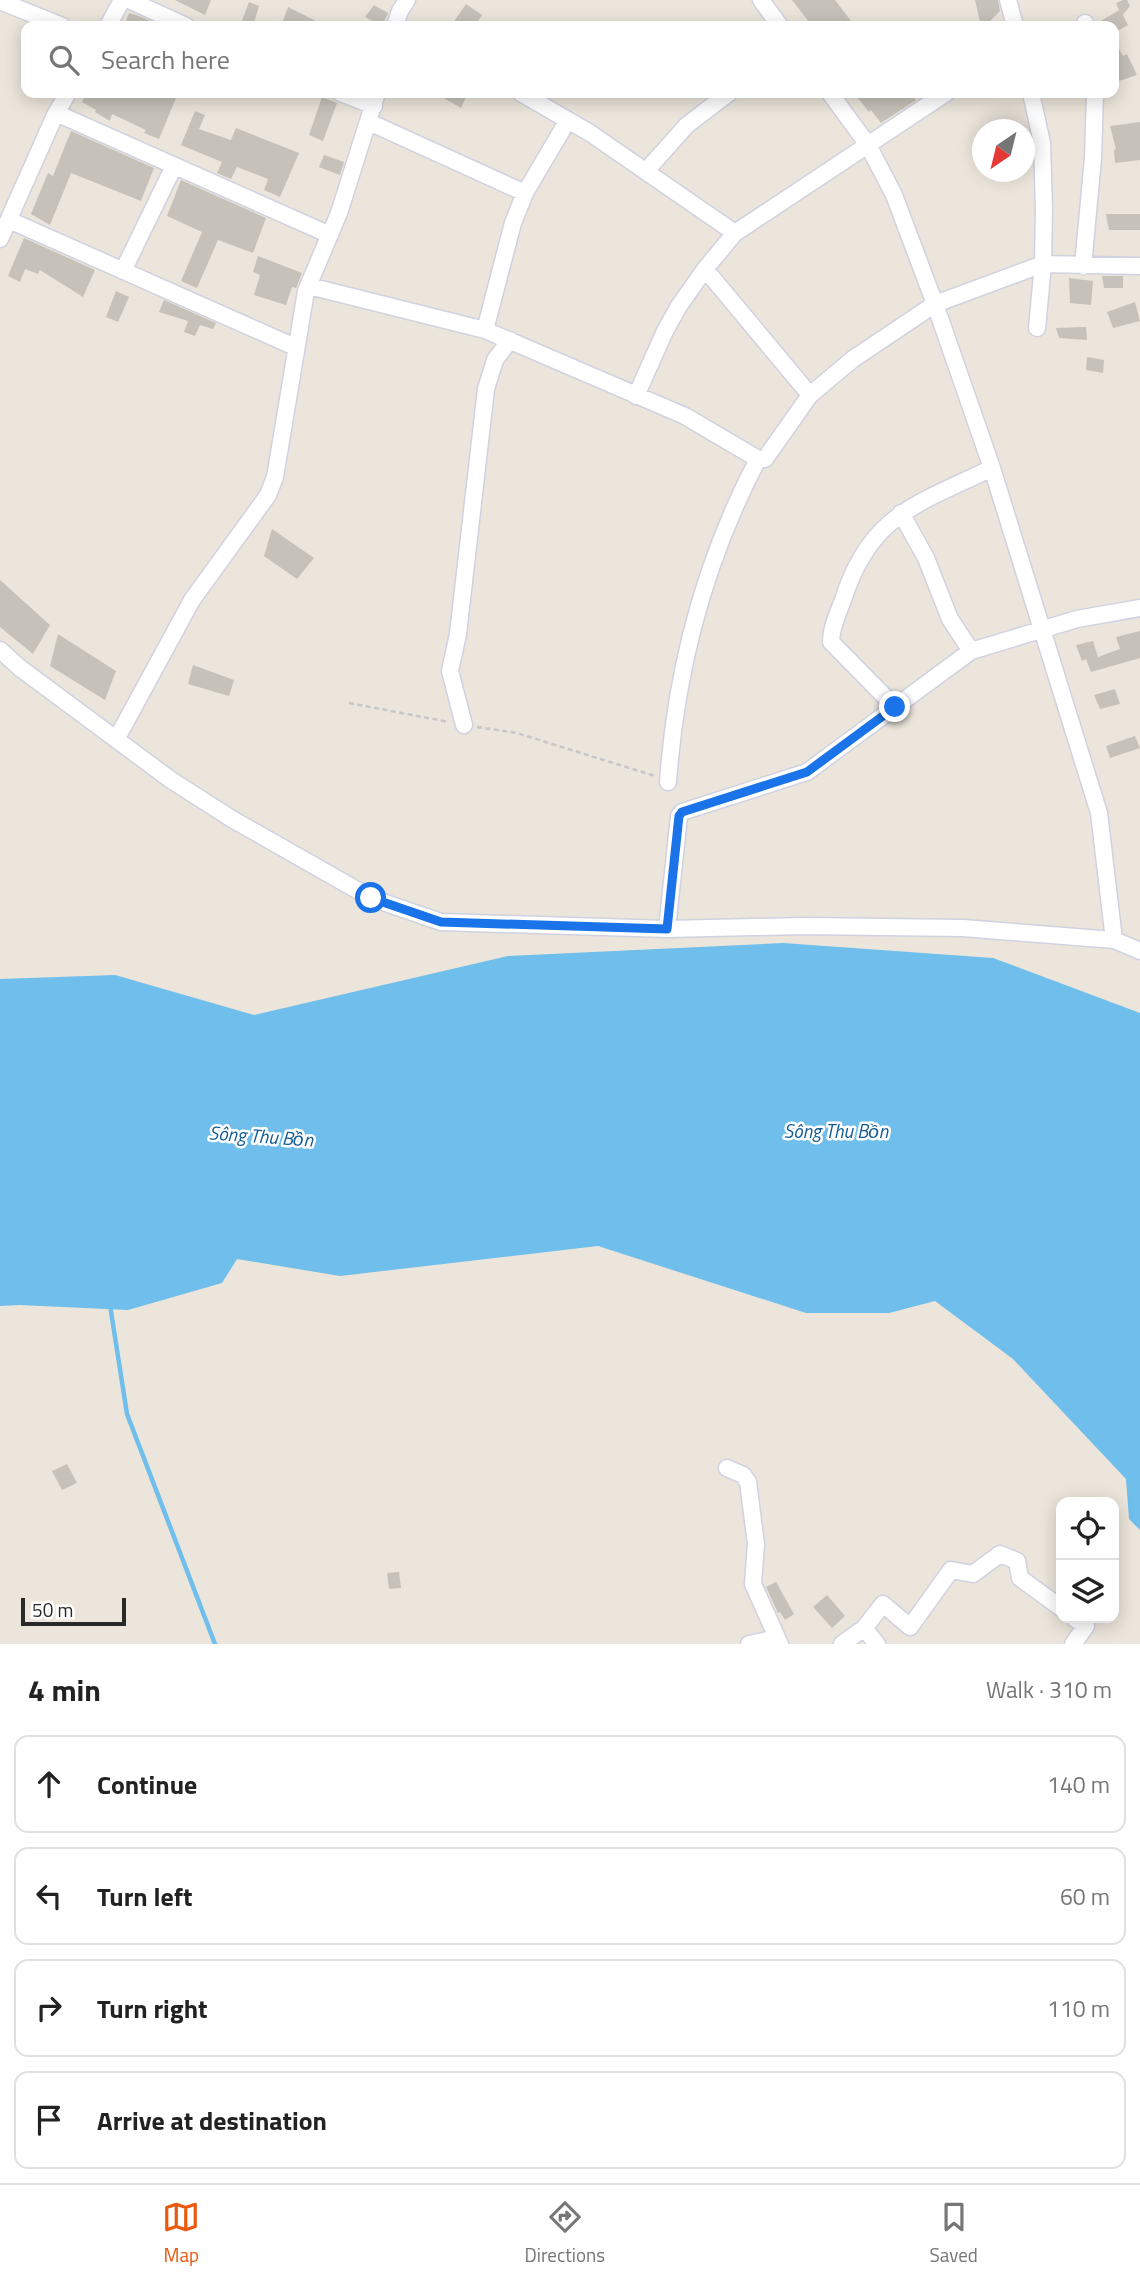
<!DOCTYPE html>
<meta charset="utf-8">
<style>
:root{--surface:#fff;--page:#f2f2f2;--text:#222;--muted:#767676;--line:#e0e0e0;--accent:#ea580c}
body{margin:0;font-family:"Titillium Web",sans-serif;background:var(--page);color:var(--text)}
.controls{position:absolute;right:21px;bottom:21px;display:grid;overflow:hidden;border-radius:14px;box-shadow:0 4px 18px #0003}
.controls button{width:63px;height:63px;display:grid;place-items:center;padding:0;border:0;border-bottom:2px solid var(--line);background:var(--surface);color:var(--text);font:35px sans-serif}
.compass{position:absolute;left:972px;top:119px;width:63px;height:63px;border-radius:50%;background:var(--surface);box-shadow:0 4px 18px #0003;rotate:215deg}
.scale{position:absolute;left:21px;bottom:18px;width:105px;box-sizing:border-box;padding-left:7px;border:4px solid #292929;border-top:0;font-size:19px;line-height:24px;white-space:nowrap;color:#292929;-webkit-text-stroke:5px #fff;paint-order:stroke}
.stop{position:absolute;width:21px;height:21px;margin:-16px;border:5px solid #1a73e8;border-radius:50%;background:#fff}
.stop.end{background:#1a73e8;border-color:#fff;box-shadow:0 2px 7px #0008}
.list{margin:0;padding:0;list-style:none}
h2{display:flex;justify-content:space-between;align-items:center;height:91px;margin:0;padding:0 28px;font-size:30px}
h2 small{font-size:23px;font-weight:400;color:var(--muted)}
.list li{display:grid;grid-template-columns:46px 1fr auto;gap:21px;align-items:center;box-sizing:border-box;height:98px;margin:0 14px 14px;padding:0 14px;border:2px solid var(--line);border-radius:14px}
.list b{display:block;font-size:26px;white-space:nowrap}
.list em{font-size:23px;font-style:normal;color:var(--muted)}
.icon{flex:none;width:38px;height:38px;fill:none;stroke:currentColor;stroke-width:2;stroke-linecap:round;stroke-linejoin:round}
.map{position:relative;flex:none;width:1140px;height:1644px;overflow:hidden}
.search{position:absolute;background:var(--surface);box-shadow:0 4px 18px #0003;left:21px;right:21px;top:21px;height:77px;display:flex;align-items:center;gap:18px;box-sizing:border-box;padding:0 24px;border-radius:14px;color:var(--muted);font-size:26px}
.sheet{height:539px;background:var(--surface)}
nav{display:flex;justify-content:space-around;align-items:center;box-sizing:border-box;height:98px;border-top:2px solid var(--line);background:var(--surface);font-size:19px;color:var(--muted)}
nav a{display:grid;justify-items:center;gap:4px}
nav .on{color:var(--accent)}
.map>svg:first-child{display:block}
.water{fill:#6fbeeb}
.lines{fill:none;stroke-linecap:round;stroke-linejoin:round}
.stream{stroke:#6fbeeb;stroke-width:4.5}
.building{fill:#c6c2ba}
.street-casing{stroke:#d0d2e1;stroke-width:19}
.path{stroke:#c7c7c7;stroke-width:2.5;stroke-dasharray:5 3.5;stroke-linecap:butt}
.street{stroke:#fff;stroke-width:16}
.route{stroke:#1a73e8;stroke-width:9}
.labels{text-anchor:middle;stroke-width:5;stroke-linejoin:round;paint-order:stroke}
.water-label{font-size:19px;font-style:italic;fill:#115a95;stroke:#fff}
</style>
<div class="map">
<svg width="1140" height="1644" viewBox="0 0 1140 1644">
<rect width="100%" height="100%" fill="#ebe5db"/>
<path class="water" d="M783 943 993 958 1140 1013V1530L1129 1519 1126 1479 1013 1359 935 1301 889 1313H806L598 1246 340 1276 237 1259 222 1283 128 1310 20 1305 0 1306V979L115 975 254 1015 508 956Z"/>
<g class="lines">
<path class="stream" d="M110 1305 127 1414 215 1644"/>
</g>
<path class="building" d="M175 0H211L205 15Z
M792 0H835L851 21 843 26H812Z
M975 0H998L1000 11 985 26H981Z
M1123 0H1127L1130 6 1123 15 1128 25 1114 33V26H1095L1096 24 1119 10 1116 3Z
M249 2 259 6 253 26H240Z
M466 4 482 15 475 26H451Z
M374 5 388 13 382 26 365 17Z
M288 7 326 26H281Z
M129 13 139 16 161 26H124Z
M1114 40 1123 56 1127 54 1137 75 1116 82 1114 75Z
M87 93H164L176 98 159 139 144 133 146 130 112 114 110 121 95 112 96 110 82 102Z
M435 93H468L461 108Z
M854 93H911L916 100 881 123 871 110 869 112Z
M322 97 337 103 323 141 309 135Z
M195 111 205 115 199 129 231 140 236 128 299 153 280 197 264 190 268 179 237 167 231 179 217 173 222 162 181 145Z
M1140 122V160L1115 163 1114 150 1116 149 1110 126Z
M71 131 154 168 141 201 71 173 50 225 31 214 48 173 53 176Z
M324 155 344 162 340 175 319 167Z
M181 180 266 218 253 253 218 240 197 288 181 281 202 232 167 216Z
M1106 214H1140V230H1109Z
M24 238 95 270 83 297 40 270 38 274 25 269 20 282 8 276Z
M258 256 302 273 296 288 292 287 286 305 254 295 260 275 253 272Z
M1102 276H1123V288H1104Z
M1069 278 1093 281 1091 305 1070 303Z
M116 291 129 297 118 322 106 317Z
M164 300 216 323 213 329 200 325 195 336 184 332 188 321 159 312Z
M1135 302 1140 321 1113 328 1107 312Z
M1086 327 1087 340 1059 338 1056 328Z
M1087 357 1104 360 1103 373 1086 370Z
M272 529 314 558 297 579 264 556Z
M0 580 50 625 33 654 0 627Z
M1140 631V658L1091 672 1086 659 1082 661 1076 645 1093 641 1098 657 1120 649 1116 637Z
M58 634 116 671 105 700 50 666Z
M193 665 234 680 229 696 188 684Z
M1115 689 1120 704 1100 709 1094 695Z
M1135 736 1140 748 1110 758 1106 746Z
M67 1464 77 1483 62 1490 52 1471Z
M399 1572 401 1588 389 1589 387 1573Z
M776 1582 794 1614 785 1620 780 1612 778 1613 766 1587Z
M827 1595 845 1616 832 1628 813 1607Z"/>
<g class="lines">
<defs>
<path id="street" d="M129 0 186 26
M761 0 780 26
M1008 0 1015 26
M0 1 62 26
M1085 23V26
M108 26 122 0
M395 26 400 11 407 0
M341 93 374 106
M521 93 590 133 735 233
M830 93 868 145 894 195 935 304 992 468 1099 813 1114 940
M1031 93 1042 143 1044 209 1043 264 1037 328
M56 113 330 235
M369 122 525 193
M646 171 687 125 729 93
M9 220 295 347
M0 239 56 113 68 93
M1083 266 1093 158 1095 93
M705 269 810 395
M123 271 174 166
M309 286 485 330 685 416 758 459H765L810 395 853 359 935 304 1043 264 1140 266
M485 330 513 223 525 193 568 120
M636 396 665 331 679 306 705 269 735 233 946 93
M901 513 926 558 950 619 971 651
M0 650 20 668 171 780 232 819 371 898 441 922 667 929 803 926 963 928 1114 940 1140 951
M895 707 831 642C831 628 838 613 843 600 870 514 918 504 992 468
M464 725 450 671 458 634 486 389 495 360 510 340
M117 738 192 600 268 495 275 477 306 291 339 213 377 93
M668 782C676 669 705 560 758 459
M667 929 679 816 682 812 807 772 971 651 1077 619 1140 608
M727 1468 743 1475 748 1482 756 1544 753 1584 779 1642
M862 1631 883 1604 910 1627 951 1570 973 1574 1000 1554 1017 1561 1020 1578 1061 1608
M749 1644 773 1639 780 1644
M842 1644 860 1631 868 1633 877 1644
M1073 1644 1086 1626 1074 1618"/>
</defs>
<use href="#street" class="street-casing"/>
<path class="path" d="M349 703 449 722
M477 727 517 733 655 776"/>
<use href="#street" class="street"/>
</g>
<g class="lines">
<path class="route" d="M371 898 441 922 667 929 679 816 682 812 807 772 895 707"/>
</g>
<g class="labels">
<g class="water-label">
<text x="836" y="1138">Sông Thu Bồn</text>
<text transform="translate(261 1136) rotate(4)" y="7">Sông Thu Bồn</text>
</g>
</g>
</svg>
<div class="controls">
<button><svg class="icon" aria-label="locate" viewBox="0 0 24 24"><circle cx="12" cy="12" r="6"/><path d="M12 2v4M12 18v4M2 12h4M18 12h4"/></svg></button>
<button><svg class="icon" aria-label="layers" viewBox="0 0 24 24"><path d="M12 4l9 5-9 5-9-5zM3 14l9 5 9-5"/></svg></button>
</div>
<svg class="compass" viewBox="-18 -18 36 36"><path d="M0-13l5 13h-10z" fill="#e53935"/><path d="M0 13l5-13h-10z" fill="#767676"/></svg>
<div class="scale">50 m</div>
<div class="stop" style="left:371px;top:898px"></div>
<div class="stop end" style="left:895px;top:707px"></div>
<div class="search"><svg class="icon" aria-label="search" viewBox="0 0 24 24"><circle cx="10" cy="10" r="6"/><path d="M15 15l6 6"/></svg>Search here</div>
</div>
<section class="sheet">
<h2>4 min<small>Walk · 310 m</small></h2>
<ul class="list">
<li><svg class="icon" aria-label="ahead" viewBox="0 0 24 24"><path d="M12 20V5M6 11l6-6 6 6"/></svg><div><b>Continue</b></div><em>140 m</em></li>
<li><svg class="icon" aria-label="left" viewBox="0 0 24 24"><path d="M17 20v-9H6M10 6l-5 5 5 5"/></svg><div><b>Turn left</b></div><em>60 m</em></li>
<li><svg class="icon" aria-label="right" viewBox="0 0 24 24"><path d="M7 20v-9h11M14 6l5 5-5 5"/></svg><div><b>Turn right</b></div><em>110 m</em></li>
<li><svg class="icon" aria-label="arrive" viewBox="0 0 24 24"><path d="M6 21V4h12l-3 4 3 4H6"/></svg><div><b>Arrive at destination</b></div></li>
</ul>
</section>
<nav>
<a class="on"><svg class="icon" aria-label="map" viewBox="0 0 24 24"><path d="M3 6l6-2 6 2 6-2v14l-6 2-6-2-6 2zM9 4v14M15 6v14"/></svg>Map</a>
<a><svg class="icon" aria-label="directions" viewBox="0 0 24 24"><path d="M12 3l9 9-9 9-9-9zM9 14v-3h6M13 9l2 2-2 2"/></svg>Directions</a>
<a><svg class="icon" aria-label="saved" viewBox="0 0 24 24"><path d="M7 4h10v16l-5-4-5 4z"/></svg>Saved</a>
</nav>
